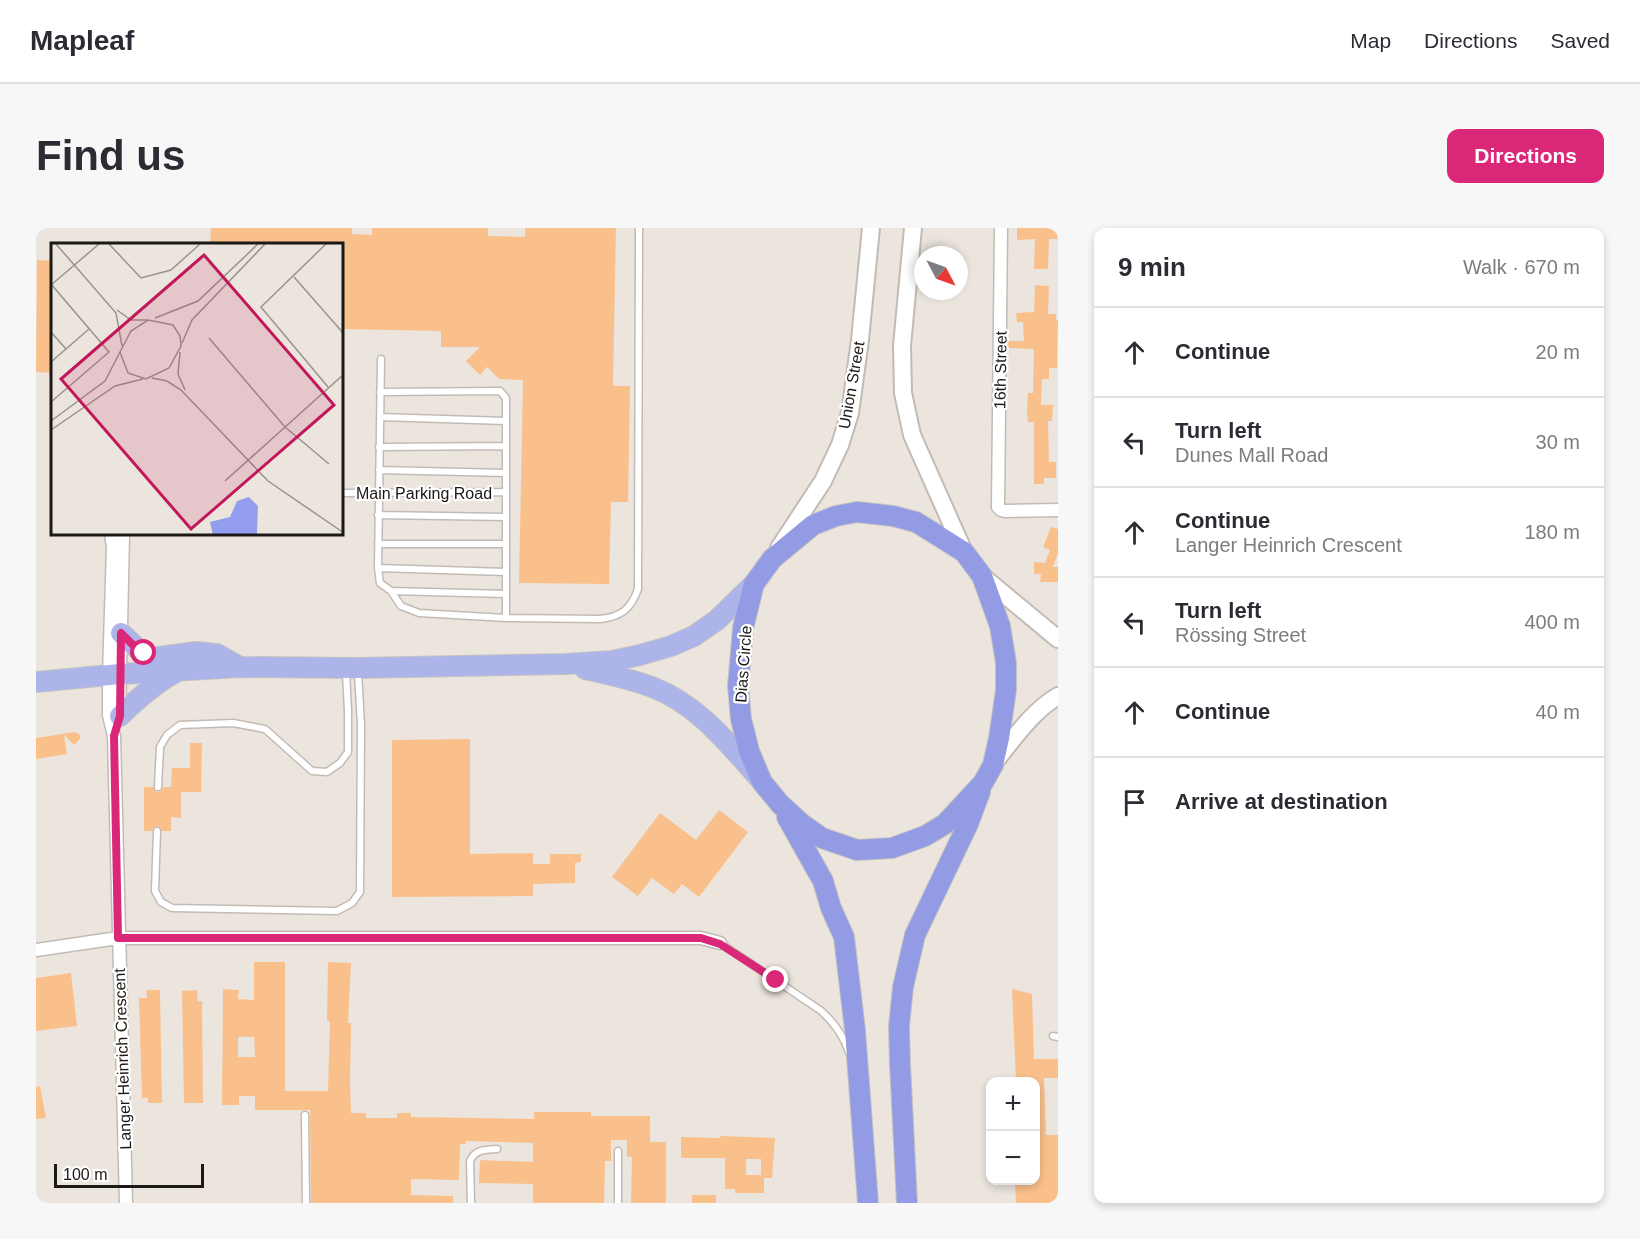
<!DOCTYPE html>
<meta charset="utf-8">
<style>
:root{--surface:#fff;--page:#f7f7f7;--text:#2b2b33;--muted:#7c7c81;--line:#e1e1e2;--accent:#db2777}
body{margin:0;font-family:Arial,sans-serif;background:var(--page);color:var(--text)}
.controls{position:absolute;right:18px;bottom:18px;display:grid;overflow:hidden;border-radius:12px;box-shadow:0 3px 9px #0003}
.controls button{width:54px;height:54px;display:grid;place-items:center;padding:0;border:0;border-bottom:2px solid var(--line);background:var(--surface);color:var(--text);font:30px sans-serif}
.compass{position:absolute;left:878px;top:18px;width:54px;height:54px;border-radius:50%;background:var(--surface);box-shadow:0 3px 9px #0003;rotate:131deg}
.scale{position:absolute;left:18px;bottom:15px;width:150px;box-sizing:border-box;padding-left:6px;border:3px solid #1b1816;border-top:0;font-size:16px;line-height:21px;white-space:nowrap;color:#1b1816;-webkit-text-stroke:4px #fff;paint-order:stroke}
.stop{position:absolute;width:18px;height:18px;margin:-14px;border:4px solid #db2777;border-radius:50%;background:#fff}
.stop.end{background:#db2777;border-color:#fff;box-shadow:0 2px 6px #0008}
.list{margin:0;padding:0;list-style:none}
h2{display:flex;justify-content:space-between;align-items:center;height:78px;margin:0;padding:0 24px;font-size:26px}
h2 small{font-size:20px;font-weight:400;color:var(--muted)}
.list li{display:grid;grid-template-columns:39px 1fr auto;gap:18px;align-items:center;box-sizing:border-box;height:90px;padding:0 24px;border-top:2px solid var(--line)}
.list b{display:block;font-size:22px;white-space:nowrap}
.list p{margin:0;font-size:20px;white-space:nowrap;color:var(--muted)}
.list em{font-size:20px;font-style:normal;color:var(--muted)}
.icon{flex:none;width:33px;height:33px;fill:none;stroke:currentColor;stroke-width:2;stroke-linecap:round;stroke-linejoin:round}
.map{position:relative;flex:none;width:1022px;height:975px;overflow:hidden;border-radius:12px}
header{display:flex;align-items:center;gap:36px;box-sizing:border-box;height:84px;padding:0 30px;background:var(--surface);border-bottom:2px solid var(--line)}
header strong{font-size:28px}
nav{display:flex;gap:33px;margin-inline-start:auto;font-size:21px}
.intro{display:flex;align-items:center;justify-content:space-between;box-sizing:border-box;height:144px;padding:0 36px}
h1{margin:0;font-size:42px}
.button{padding:15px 27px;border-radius:12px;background:var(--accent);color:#fff;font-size:21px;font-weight:700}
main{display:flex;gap:36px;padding:0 36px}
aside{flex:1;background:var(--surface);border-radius:12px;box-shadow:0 3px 9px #0003}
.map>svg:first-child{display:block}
.building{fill:#fac08c;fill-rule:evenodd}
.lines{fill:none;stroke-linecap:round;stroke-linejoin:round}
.service-casing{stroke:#c2bbb5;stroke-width:9}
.minor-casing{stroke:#c2bbb5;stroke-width:15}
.secondary-casing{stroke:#c2bbb5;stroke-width:20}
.primary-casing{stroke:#c4c3c2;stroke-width:22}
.trunk-casing{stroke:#c4c3c2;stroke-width:22}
.service{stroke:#fff;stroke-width:6}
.minor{stroke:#fff;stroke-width:12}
.secondary{stroke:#fff;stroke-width:16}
.primary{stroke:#adb4ea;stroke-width:20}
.trunk{stroke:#929be3;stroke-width:20}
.route{stroke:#db2777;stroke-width:8}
.labels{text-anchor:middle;stroke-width:4.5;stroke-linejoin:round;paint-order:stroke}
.street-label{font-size:16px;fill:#1b1816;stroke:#fff}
.inset-road{fill:none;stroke:#98938e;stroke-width:1.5}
.view{fill:#c2185b;fill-opacity:0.15;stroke:#c2185b;stroke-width:3}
.inset-edge{fill:none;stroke:#1b1816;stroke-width:3}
</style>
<header>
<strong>Mapleaf</strong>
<nav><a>Map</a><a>Directions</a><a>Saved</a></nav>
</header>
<div class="intro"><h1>Find us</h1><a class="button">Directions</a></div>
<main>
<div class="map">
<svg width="1022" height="975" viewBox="0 0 1022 975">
<rect width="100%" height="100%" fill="#ece5de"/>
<path class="building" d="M175 0H316V6L336 7V0H452V8L489 9V0H580L577 158H594L592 274H575L573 356 483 355 487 152 463 151 451 139 444 147 430 133 444 119H405V103L306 101V16H174Z
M981 0H1022V11H1013L1012 41H998L999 11 981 12Z
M1 32 16 33V145L0 144Z
M999 57 1013 58 1012 86H1020V92H1022L1021 140H1013V151H1006L1005 177H1017L1016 193H1012L1013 234H1020V250H1008V256H998V194H992L991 185 992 165H997L998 121 972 120V113H988L987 94H981L980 85 998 84Z
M1015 299 1022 301V325L1017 339H1022V354H1004L1005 346H998V334L1009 335 1014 322 1007 319Z
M39 504 44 507V511L38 517 28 507 31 526 0 531V510Z
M434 511V626L497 625V636H514V626H545V634L539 635V655L497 656V668L356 669V512Z
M154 515H166L165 564H145V590L135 589V603H126L124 599 121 598 117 600 116 603H108V559H117L119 563 122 564 126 562 127 559H135L136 540H154Z
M683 582 712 604 663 669 646 656 638 666 616 650 602 668 576 649 624 585 660 612Z
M218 734H249V863H292L294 793H291L292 734 315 735 312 795H315L314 855 315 885H330V890H361V885H375V889L498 891V884H555V888H614V914H630V975H595L596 929H591V912H575V933H569L568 975H497V956L443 955 444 932 497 934V915L430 913V916H424L423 952 375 951V967L417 968V975H275L274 882H219V868H203V877H186L187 761 203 762 202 771 218 772ZM202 809H218L219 829H202Z
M35 745 41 798 0 803V750Z
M976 761 996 766 998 831H1022V850H1008L1010 907H1022V975H980L979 952H999V854H980Z
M110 762H124L126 875H112V870H106L103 770H111Z
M161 762 162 773H166L167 875H148L146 763Z
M4 858 10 890 0 891V859Z
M684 908 739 910 736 950H728V965H699V961H689V930H645V909L684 910ZM710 931H725V947H710Z
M656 967H680V975H656Z"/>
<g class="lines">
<defs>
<path id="service" d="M345 131 342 340 344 355 355 363 365 378 383 385 470 390 564 391C585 389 595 381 602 361L603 0
M344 164 464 163 470 170V390
M344 189 470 193
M343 219 470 218
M343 242 470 245
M306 265 470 264
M342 287 470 289
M342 316H470
M342 340 470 344
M355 363 470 366
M122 559 124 519 131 507 144 497 197 495 229 501 276 543 291 544 304 535 312 524V483L310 444
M121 603 119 663 125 674 136 680 301 683 316 675 324 664 325 497 322 444
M684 715 784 782C797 793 807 807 813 824
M1017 808 1022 809
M269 887 270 975
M582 923V975
M435 975 434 933C439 921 450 922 461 921"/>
<path id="minor" d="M965 0 962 279 965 282 969 283 1022 282
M75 306 77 319 73 447V487L78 508 90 975
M83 490 87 306
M0 722 82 710H665L684 715"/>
<path id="secondary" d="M877 0 866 118 867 165 876 207 928 324
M743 320 787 253 804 217 814 185 824 112 835 0
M946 348 1022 411
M957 536C977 512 995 484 1022 468"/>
<path id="primary" d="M85 405 103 422 116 430 160 424 181 426 204 439
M549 441C571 446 595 451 616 459 661 476 692 515 722 549
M0 454 84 446 204 439 322 440 530 436 576 433 604 427 635 418 658 408 681 392 718 356
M84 488C101 471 118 456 140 444"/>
<path id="trunk" d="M821 284 857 288 880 294 928 324 946 348 964 398 970 435V462L963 510 957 537 947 555 909 596 889 608 856 620 821 622 786 610 766 596 744 576 726 554 713 523 705 491 702 458 707 400 718 356 736 331 777 297 800 288Z
M751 589 787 653 795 680 808 709 819 802 832 975
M871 975 864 836 863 798 867 759 879 707 932 596 944 564"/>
</defs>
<use href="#service" class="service-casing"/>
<use href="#minor" class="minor-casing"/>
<use href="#secondary" class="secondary-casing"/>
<use href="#primary" class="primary-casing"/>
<use href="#trunk" class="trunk-casing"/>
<use href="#service" class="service"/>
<use href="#minor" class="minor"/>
<use href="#secondary" class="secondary"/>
<use href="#primary" class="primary"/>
<use href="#trunk" class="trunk"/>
</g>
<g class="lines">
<path class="route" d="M108 425 96 416 85 405 84 488 78 508 82 710H665L684 716 740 752"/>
</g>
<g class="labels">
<g class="street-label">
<text transform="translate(964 142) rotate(-89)" y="6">16th Street</text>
<text transform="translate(815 157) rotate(-80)" y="6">Union Street</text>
<text x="388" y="271">Main Parking Road</text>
<text transform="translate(707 436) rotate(-86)" y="6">Dias Circle</text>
<text transform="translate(86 831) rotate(-92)" y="6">Langer Heinrich Crescent</text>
</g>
</g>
<g transform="translate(15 15)">
<rect width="292" height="292" fill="#ece5de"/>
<path d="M198 254 207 263 206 292H162L159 279 179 274 186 258Z" fill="#939eef"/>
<path class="inset-road" d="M5 1 65 70 71 103M58 1 90 35 120 27 149 1M275 1 210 64 277 144M243 34 293 91M0 41 58 109 0 159M0 42 48 1M66 67 80 77H96M104 75 147 58 207 1M97 77 122 82 129 93 130 103 118 125 95 136 77 130 69 109 80 88ZM0 89 15 106M158 95 234 184 278 221M131 100 141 77 214 1M129 109 127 131 134 147M0 119 38 86M101 135 116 138 130 147 217 238 293 290M0 178 54 138 69 109M0 187 64 143 92 136M174 238 293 131"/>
<path class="view" d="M153 12 283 162 140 286 10 136Z"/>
<rect width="292" height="292" class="inset-edge"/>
</g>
</svg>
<div class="controls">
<button>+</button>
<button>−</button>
</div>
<svg class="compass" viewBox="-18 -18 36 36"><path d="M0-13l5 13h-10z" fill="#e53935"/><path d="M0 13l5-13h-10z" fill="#7c7c81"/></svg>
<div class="scale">100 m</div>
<div class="stop" style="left:108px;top:425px"></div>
<div class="stop end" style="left:740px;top:752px"></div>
</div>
<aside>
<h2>9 min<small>Walk · 670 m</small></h2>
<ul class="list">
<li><svg class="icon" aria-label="ahead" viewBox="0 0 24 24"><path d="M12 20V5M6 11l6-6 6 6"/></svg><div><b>Continue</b></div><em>20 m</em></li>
<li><svg class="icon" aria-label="left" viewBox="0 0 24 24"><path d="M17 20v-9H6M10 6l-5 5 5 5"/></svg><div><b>Turn left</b><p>Dunes Mall Road</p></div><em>30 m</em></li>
<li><svg class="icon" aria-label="ahead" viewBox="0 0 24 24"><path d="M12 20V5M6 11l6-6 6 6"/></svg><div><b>Continue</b><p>Langer Heinrich Crescent</p></div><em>180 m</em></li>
<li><svg class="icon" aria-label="left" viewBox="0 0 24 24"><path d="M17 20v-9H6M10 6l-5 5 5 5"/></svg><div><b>Turn left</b><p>Rössing Street</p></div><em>400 m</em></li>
<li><svg class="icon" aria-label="ahead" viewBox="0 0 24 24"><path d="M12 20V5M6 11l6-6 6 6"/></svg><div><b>Continue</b></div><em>40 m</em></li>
<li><svg class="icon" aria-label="arrive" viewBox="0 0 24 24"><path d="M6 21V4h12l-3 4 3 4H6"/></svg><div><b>Arrive at destination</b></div></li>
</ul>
</aside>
</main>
